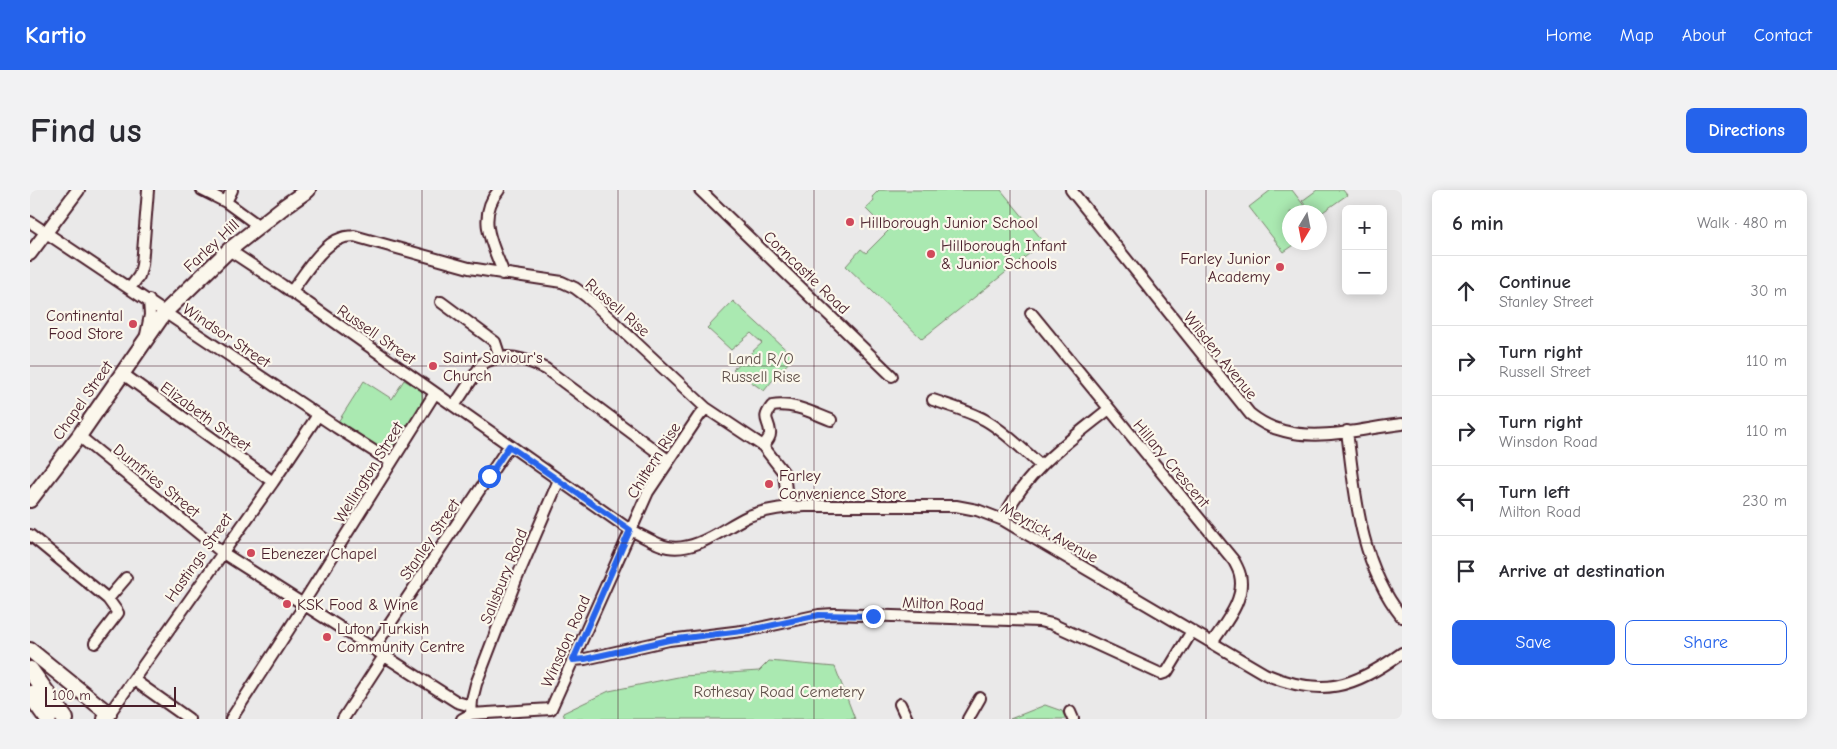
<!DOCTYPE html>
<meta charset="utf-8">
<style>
:root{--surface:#fff;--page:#f2f2f3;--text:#2b2b33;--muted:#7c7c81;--line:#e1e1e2;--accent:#2563eb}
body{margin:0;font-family:"Comic Neue",sans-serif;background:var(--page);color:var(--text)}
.controls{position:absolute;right:15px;top:15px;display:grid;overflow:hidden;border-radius:8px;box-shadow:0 2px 12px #0003}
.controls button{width:45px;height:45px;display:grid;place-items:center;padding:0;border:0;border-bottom:1px solid var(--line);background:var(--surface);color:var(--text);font:25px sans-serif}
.compass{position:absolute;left:1252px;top:15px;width:45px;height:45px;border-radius:50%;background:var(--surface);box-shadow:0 2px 12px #0003;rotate:190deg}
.scale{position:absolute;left:15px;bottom:12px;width:131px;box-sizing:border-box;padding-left:5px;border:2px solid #4a1f2b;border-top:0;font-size:14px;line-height:18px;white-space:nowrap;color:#4a1f2b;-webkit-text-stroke:4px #fbf7ec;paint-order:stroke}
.stop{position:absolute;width:15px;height:15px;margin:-11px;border:4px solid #2563eb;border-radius:50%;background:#fff}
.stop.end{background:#2563eb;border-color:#fff;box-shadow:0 1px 5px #0008}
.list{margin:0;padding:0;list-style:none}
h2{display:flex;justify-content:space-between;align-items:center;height:65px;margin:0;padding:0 20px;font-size:21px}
h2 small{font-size:16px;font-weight:400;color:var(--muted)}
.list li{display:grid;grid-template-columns:32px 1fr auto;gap:15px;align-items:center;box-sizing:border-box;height:70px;padding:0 20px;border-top:1px solid var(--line)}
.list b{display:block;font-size:19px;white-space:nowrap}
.list p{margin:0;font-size:16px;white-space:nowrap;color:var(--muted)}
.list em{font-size:16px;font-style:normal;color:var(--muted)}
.actions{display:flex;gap:10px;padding:15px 20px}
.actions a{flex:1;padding:11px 0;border:1px solid var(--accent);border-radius:8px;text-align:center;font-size:18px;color:var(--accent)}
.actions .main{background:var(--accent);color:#fff}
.icon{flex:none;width:28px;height:28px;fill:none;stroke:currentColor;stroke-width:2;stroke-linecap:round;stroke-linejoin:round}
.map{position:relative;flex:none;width:1372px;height:529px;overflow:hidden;border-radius:8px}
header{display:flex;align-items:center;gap:30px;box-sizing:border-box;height:70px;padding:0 25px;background:var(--accent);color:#fff}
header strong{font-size:24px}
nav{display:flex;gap:28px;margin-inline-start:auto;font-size:18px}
.intro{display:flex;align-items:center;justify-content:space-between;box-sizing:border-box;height:120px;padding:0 30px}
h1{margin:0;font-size:35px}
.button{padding:12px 22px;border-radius:8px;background:var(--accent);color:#fff;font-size:18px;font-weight:700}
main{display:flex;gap:30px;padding:0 30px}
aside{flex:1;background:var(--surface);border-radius:8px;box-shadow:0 2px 12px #0003}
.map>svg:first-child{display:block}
.green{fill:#aae9b1;stroke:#7a846e}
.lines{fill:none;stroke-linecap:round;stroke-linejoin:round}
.minor-casing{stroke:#4a1f2b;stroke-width:14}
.tertiary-casing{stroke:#4a1f2b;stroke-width:16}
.secondary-casing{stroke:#4a1f2b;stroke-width:18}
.trunk-casing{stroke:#4a1f2b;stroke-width:20}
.minor{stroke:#fbf7ec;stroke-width:10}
.tertiary{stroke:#fbf7ec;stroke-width:12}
.secondary{stroke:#fbf7ec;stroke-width:14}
.trunk{stroke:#fbf7ec;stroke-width:16}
.route{stroke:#2563eb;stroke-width:6}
.grid{fill:none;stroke:#4a1f2b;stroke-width:1;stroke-opacity:0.55}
.poi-dot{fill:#d1495b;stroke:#fbf7ec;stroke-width:2}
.labels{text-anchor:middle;stroke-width:4.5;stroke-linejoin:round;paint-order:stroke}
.poi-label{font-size:16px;fill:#4a1f2b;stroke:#fbf7ec;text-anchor:start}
.street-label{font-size:16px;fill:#4a1f2b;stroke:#fbf7ec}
.park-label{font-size:16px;fill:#62524c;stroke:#fbf7ec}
</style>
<header>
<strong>Kartio</strong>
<nav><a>Home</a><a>Map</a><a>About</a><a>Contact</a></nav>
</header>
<div class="intro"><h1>Find us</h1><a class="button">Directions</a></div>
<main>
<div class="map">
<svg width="1372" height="529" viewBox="0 0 1372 529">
<rect width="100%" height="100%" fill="#eae9e9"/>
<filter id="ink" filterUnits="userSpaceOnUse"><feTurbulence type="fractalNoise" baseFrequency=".02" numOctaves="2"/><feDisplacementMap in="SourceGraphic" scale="10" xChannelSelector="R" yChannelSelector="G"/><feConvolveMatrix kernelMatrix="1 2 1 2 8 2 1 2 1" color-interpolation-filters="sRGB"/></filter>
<g filter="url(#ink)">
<path class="green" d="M849 0H971L1014 52 892 149 816 76 831 59 836 63 858 41 836 19 844 10 842 7Z
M1241 0H1262L1279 22H1260V52L1267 53 1254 62 1219 17Z
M1287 0H1313L1317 5 1290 24V22H1281L1272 11Z
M703 111 764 167 746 186 734 201 703 179 732 153 721 143 701 160 677 138Z
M374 190 392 201 393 212 367 254 347 258 308 232 334 191 362 209Z
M739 471 805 477 825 529H535L533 523 579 501 653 486 729 481Z
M1015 515 1032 521 1036 529H980Z"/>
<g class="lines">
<defs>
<path id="minor" d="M172 0 196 12 229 36
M469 0C447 26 461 52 472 79V84
M670 0 862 186
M1041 0 1220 224C1230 232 1241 238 1254 241 1292 251 1334 238 1372 234
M196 12 202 0
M0 32 306 237 358 270H362
M199 60 252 95 600 340C612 345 626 355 638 357 668 362 694 337 719 326 737 319 756 317 775 316H926L947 320 973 330 1235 484C1292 508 1323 498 1372 463
M100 98 109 86 112 75 118 0
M261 102C274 85 292 54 312 48 316 46 320 47 324 46L439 78 532 92 545 98 557 107 676 218 733 256 754 283 758 317
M411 112 465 152 470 167
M1001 123 1204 371C1206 375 1209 380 1210 385 1216 410 1194 434 1182 453
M116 145 120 125 119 110
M93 184 243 292
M903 210C920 216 939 221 955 230 976 242 993 260 1010 275
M424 216 452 174C472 161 497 169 516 179L638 270
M1317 241C1325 305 1330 375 1372 427
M49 246 193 363 427 512 441 516
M733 256C736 252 741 247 740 242 739 229 731 230 742 216 762 212 783 223 801 230
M973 330C994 282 1039 251 1079 219
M0 345 78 409
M65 453 88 423 78 409 96 388
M341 458 347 453 479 256
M543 470 555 469 639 450 720 440 789 425 804 424 1009 431 1022 434 1131 484 1137 482 1162 441
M104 490 159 529
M870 514 877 529
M1040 522 1043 529
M441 523 442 510 446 494 486 390 529 290
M79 524 243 292 288 225
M201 529 274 416 275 410 405 203
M313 529 354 466
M432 529 441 524 521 519 618 302 669 226 676 218
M938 529 950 508"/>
<path id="tertiary" d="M0 64 48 0"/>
<path id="secondary" d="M0 310 49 246 135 122 199 60 255 16 278 0
M0 460 79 524 75 529"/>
<path id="trunk" d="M0 480 35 529
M0 504 18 529"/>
</defs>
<use href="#minor" class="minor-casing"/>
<use href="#tertiary" class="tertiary-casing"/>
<use href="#secondary" class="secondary-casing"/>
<use href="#trunk" class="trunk-casing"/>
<use href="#minor" class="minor"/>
<use href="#tertiary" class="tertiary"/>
<use href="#secondary" class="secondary"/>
<use href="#trunk" class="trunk"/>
</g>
</g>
<g class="lines" filter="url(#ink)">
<path class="route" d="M459 286 479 256 600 340 543 470 555 469 639 450 720 440 789 425 843 426"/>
</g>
<path class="grid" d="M196 0V529M392 0V529M588 0V529M784 0V529M980 0V529M1176 0V529M0 176H1372M0 353H1372"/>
<g class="poi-dot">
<circle cx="820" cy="32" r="5"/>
<circle cx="901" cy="64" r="5"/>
<circle cx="1250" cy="77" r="5"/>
<circle cx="103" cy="134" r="5"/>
<circle cx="403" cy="176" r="5"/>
<circle cx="739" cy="294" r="5"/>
<circle cx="221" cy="363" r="5"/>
<circle cx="257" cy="414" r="5"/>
<circle cx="297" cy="447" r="5"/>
</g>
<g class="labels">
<g class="poi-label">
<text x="830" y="38">Hillborough Junior School</text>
<text x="911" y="61">Hillborough Infant<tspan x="911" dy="18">&amp; Junior Schools</tspan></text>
<text x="1240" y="74" text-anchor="end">Farley Junior<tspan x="1240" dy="18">Academy</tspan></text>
<text x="93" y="131" text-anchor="end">Continental<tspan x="93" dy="18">Food Store</tspan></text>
<text x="413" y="173">Saint Saviour's<tspan x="413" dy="18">Church</tspan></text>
<text x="749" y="291">Farley<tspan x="749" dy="18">Convenience Store</tspan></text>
<text x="231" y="369">Ebenezer Chapel</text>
<text x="267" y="420">KSK Food &amp; Wine</text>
<text x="307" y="444">Luton Turkish<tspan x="307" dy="18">Community Centre</tspan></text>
</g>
<g class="street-label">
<text transform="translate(181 55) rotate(-43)" y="6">Farley Hill</text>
<text transform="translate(777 82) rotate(44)" y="6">Corncastle Road</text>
<text transform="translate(588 117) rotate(41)" y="6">Russell Rise</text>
<text transform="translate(347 144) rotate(35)" y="6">Russell Street</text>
<text transform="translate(197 145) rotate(34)" y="6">Windsor Street</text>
<text transform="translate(1191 165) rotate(51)" y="6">Wilsden Avenue</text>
<text transform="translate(52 210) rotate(-55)" y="6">Chapel Street</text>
<text transform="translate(176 226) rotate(36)" y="6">Elizabeth Street</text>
<text transform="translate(623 270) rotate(-58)" y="6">Chiltern Rise</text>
<text transform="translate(1142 273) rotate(50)" y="6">Hillary Crescent</text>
<text transform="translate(338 282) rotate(-58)" y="6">Wellington Street</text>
<text transform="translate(127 290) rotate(39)" y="6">Dumfries Street</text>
<text transform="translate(1020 342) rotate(29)" y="6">Meyrick Avenue</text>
<text transform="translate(399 349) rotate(-56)" y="6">Stanley Street</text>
<text transform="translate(168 367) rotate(-55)" y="6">Hastings Street</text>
<text transform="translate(473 386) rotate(-68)" y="6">Salisbury Road</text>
<text transform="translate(913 413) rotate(2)" y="6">Milton Road</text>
<text transform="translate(535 451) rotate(-66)" y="6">Winsdon Road</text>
</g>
<g class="park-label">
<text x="731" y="174">Land R/O<tspan x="731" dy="18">Russell Rise</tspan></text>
<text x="749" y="507">Rothesay Road Cemetery</text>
</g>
</g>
</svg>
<div class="controls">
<button>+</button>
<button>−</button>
</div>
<svg class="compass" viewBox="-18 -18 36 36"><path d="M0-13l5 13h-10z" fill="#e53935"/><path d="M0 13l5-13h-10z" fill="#7c7c81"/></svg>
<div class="scale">100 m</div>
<div class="stop" style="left:459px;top:286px"></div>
<div class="stop end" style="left:843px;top:426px"></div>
</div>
<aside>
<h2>6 min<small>Walk · 480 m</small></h2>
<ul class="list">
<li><svg class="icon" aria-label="ahead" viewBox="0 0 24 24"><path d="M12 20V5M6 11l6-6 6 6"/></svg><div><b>Continue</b><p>Stanley Street</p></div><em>30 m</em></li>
<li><svg class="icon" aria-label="right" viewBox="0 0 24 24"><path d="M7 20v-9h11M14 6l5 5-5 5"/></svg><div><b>Turn right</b><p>Russell Street</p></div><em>110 m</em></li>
<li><svg class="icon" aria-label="right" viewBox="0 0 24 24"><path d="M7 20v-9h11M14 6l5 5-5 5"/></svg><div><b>Turn right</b><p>Winsdon Road</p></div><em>110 m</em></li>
<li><svg class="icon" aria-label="left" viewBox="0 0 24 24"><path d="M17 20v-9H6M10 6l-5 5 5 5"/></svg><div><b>Turn left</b><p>Milton Road</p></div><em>230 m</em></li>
<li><svg class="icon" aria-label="arrive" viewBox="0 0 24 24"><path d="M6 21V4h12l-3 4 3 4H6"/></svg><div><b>Arrive at destination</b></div></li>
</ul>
<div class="actions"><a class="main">Save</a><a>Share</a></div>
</aside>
</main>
